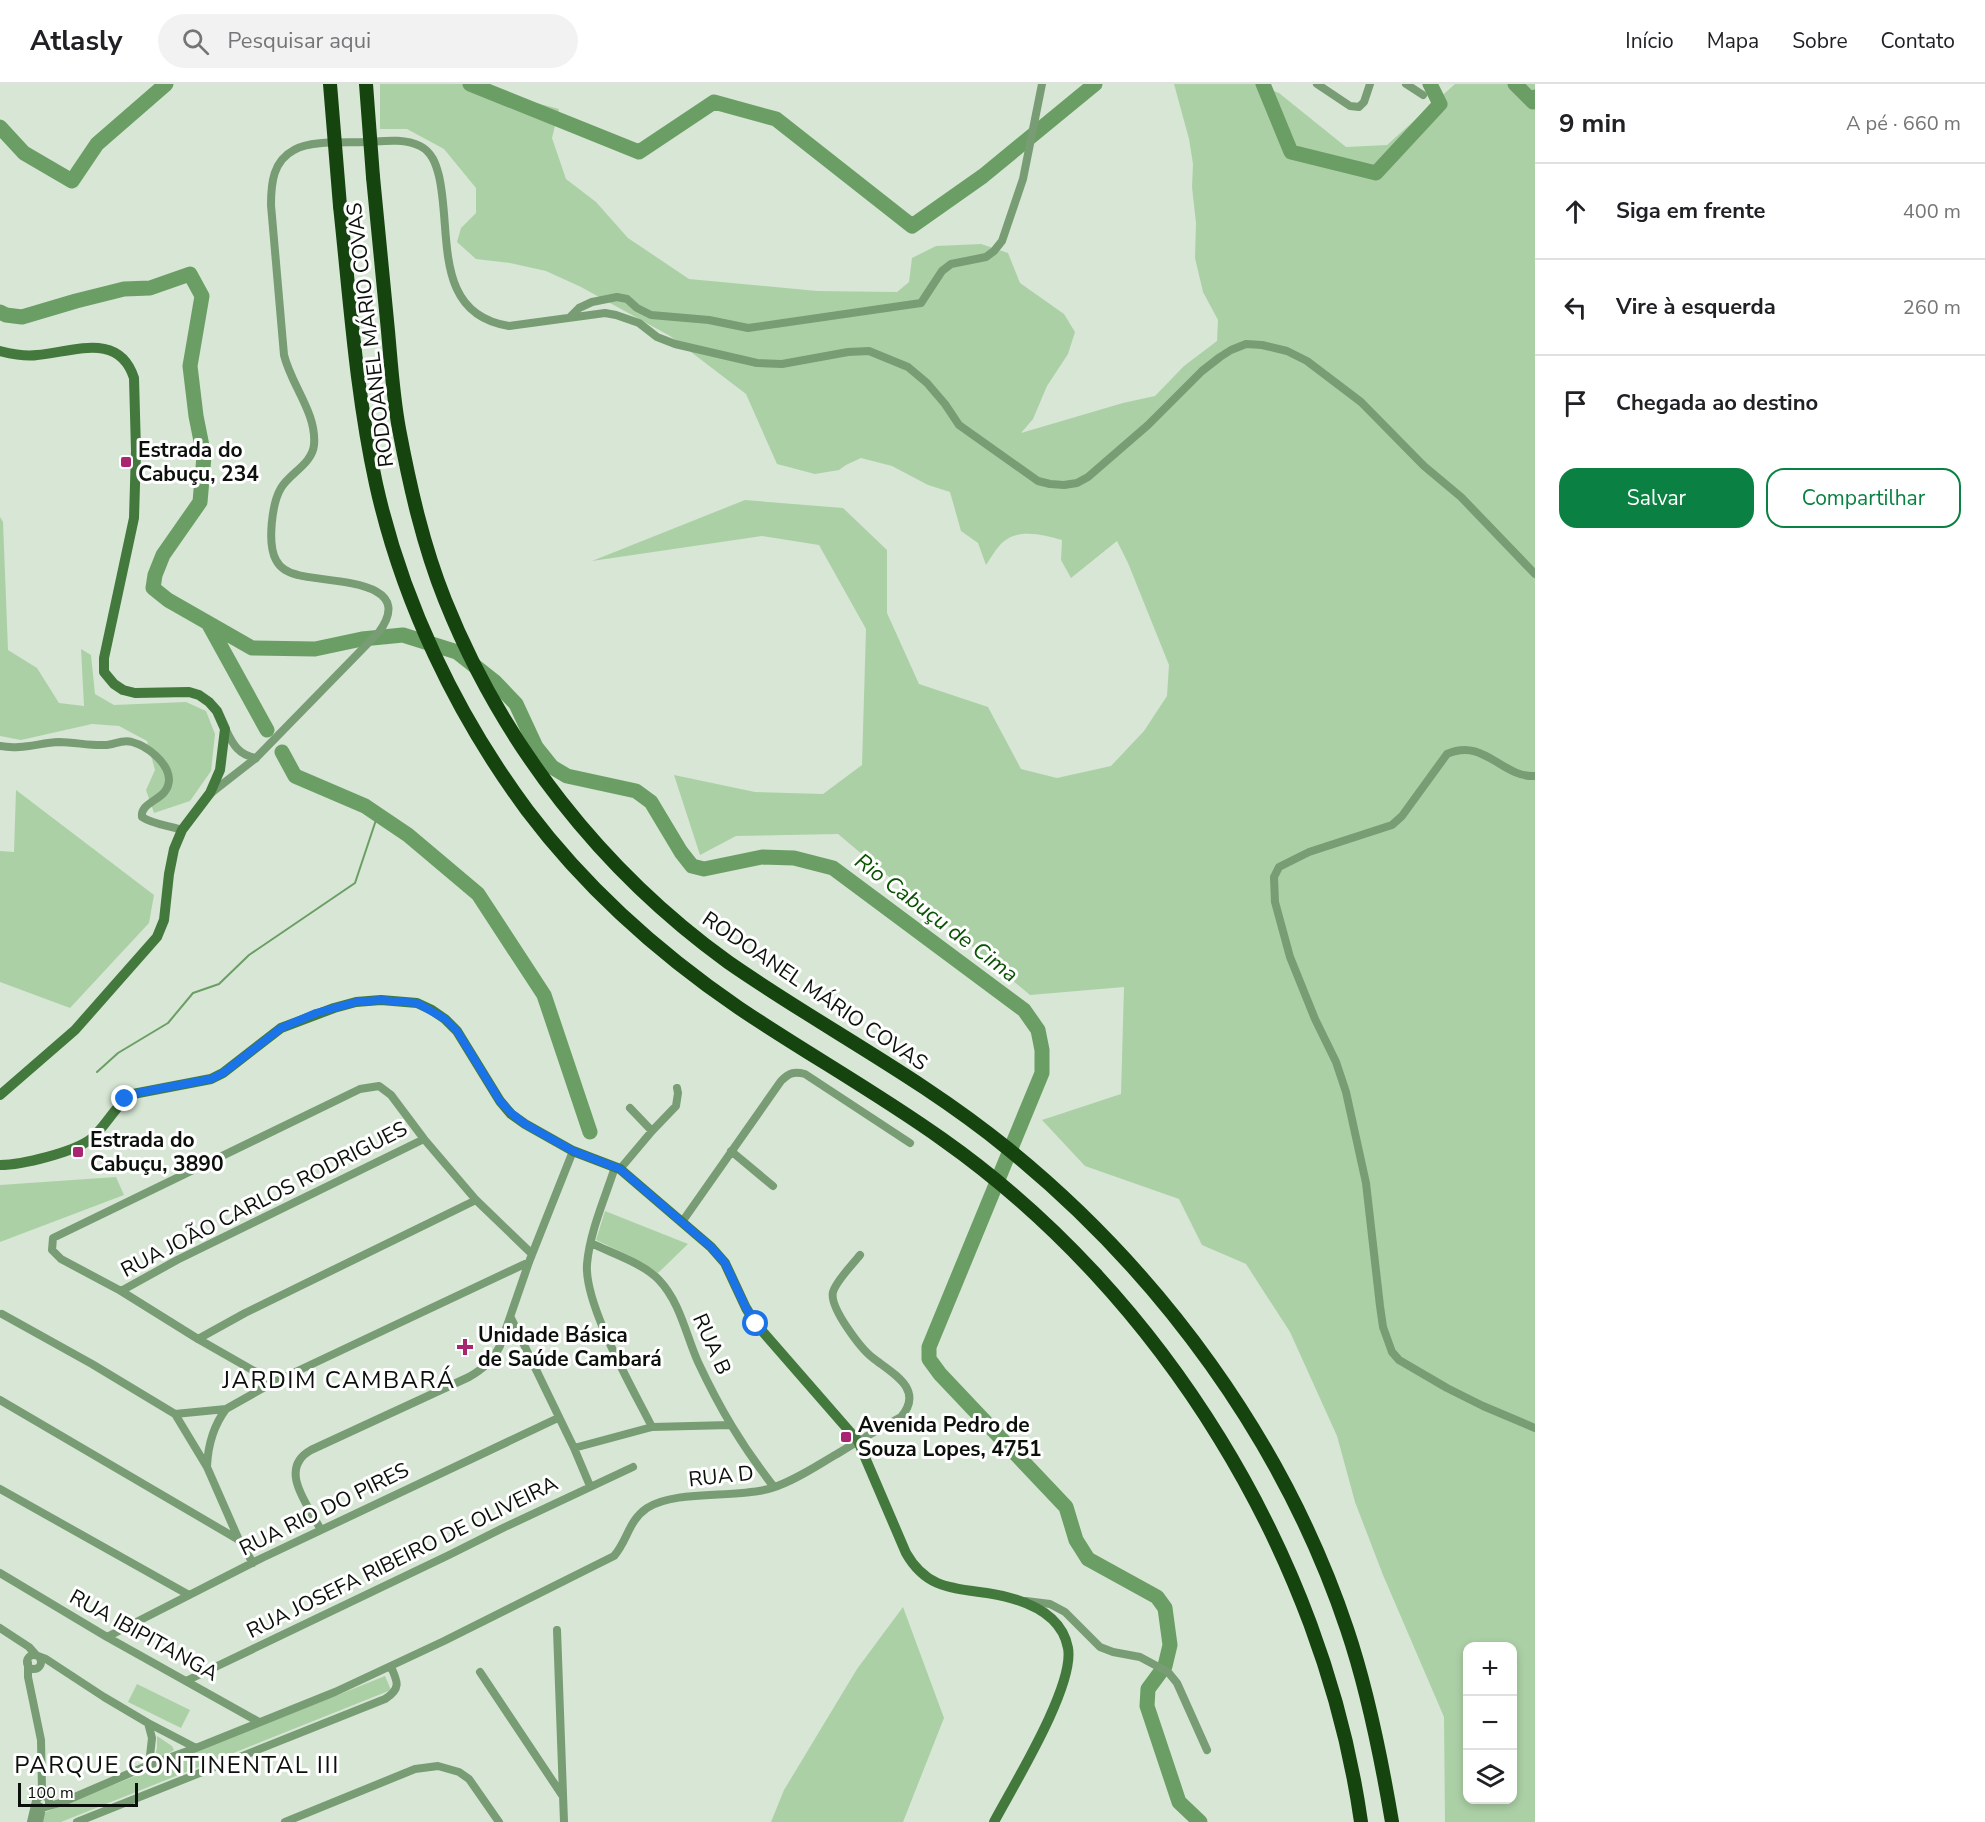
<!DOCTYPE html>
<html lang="pt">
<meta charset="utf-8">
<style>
:root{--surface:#fff;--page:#f2f2f2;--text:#202124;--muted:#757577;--line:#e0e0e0;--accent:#0b8043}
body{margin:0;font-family:"Nunito Sans",sans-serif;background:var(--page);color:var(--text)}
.controls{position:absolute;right:18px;bottom:18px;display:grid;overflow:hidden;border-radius:12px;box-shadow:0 3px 9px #0003}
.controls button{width:54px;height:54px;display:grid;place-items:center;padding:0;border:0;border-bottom:2px solid var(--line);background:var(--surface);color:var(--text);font:30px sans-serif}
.scale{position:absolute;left:18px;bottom:15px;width:120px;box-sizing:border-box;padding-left:6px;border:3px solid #0b100a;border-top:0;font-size:16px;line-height:21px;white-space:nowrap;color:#0b100a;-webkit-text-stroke:4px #fff;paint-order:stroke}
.stop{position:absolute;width:18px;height:18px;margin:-14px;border:4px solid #1a73e8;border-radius:50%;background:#fff}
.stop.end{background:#1a73e8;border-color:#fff;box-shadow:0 2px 6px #0008}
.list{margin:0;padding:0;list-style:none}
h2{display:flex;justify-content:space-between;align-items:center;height:78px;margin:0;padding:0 24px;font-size:26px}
h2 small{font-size:20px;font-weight:400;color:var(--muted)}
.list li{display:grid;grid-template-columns:39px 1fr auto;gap:18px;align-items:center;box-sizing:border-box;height:96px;padding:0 24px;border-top:2px solid var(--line)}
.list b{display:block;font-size:22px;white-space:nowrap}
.list em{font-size:20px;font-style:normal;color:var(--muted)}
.actions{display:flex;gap:12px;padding:18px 24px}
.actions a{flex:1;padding:14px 0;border:2px solid var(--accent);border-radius:18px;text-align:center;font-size:21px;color:var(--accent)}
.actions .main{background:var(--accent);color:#fff}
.icon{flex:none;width:33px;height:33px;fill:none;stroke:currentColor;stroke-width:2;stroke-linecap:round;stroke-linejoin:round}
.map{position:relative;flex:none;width:1535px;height:1738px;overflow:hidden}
header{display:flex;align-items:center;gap:36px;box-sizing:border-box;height:84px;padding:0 30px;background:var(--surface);border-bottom:2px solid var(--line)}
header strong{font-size:28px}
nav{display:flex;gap:33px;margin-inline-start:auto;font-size:21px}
.search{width:420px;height:54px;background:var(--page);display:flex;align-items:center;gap:15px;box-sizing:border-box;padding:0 21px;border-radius:33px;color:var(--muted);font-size:22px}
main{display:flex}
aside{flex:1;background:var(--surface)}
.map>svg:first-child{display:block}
.green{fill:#acd0a6;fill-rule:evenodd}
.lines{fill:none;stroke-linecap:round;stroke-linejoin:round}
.stream{stroke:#6b9e64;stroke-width:2}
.river{stroke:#6b9e64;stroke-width:15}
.street{stroke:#789c73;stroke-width:8}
.secondary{stroke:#43793c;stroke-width:10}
.highway{stroke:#15440f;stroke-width:14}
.highway-bridge{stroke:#15440f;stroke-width:14}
.route{stroke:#1a73e8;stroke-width:8}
.poi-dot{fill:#a9256f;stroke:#fff;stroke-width:2}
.labels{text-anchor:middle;stroke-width:6;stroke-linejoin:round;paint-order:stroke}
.street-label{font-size:21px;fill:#0b100a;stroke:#fff}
.poi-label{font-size:21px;font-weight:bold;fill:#0b100a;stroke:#fff;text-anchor:start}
.water-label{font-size:22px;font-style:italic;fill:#075300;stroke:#fff}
.quarter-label{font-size:24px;letter-spacing:1.5px;fill:#0b100a;stroke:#fff}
</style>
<header>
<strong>Atlasly</strong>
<div class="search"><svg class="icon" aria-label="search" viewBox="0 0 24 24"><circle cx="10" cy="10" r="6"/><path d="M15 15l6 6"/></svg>Pesquisar aqui</div>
<nav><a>Início</a><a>Mapa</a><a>Sobre</a><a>Contato</a></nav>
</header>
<main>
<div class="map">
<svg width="1535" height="1738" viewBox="0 0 1535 1738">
<rect width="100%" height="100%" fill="#d7e6d5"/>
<path class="green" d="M380 0H464L559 25 552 54 566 95 596 118 628 154 689 195 817 207 897 208 909 198 912 174 936 162 981 160 1008 169 1020 199 1064 230 1075 248 1068 270 1047 302 1033 335 1021 349 1123 319 1155 312 1184 282 1217 257 1218 236 1203 208 1195 174 1196 139 1192 103 1193 80 1189 55 1174 0H1258L1279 9 1346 63 1387 61 1455 0H1535V1738H1445L1444 1633 1383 1491 1355 1418 1337 1352 1290 1248 1246 1180 1202 1161 1179 1115 1085 1082 1042 1036 1121 1010 1124 903 1030 911 838 750 736 752 700 771 674 691 755 708 823 710 862 681 866 545 819 461 762 452 592 477 745 416 843 424 887 466V529L919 600 988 623 1021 685 1057 694 1111 682 1144 647 1167 612 1169 581 1128 479 1117 457 1071 494 1061 476 1062 456C1043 451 1020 444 1003 458 996 464 991 474 986 481L978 459 961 447 950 408 928 401 892 382 861 374 846 381 839 386 815 390 777 380 746 310 670 252 581 203 546 187 510 179 476 175 457 158 461 144 476 129V104L444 65 407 45H380ZM1468 1562H1512V1716H1468Z
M0 433 3 438 8 566 37 584 59 619 84 622 81 565 91 571 95 610 114 621 186 618 206 627 215 650 211 687 190 717 154 729 146 706 155 686 147 657 119 642 92 640 21 656 0 652Z
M16 706 154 811 149 839 70 924 0 898V767L14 768Z
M116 1093 124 1111 0 1158V1101Z
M605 1127 688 1160 658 1189 630 1172 596 1156Z
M903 1523 944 1634 903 1738H771L784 1706 857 1585Z
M385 1592 391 1606 61 1738H43L41 1730 48 1727Z
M137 1600 190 1626 181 1644 128 1618Z
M157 1652 172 1662 174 1666 157 1676 154 1675 157 1664Z"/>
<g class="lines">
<path class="stream" d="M97 988 118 969 168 939 193 909 219 900 249 871 355 799 378 730"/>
<path class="river" d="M470 0 639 68 714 18 776 35 912 142 983 92 1095 0
M1263 0 1291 68 1376 89 1440 20 1430 0
M1515 0 1533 18 1535 13
M0 43 24 69 72 97 97 60 166 0
M0 228 6 231 22 233 76 217 124 205 150 204 190 190 202 212 190 282 196 332 204 372 200 418 163 471 155 491 153 504 168 516 252 564 315 565 362 555 403 551 457 568 495 598 516 620 536 663 552 683 567 692 636 707 651 718 681 768 692 782 704 785 762 773 794 774 833 784 1024 926 1038 946 1042 966V989L929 1263V1275L940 1290 1066 1423 1076 1456 1088 1475 1157 1513 1165 1524 1170 1561 1165 1582 1148 1605 1147 1622 1179 1718 1200 1738
M208 539 267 646
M282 668 295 692 365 722 408 751 478 810 544 911 590 1048"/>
<path class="street" d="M1317 0 1350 22 1359 23 1364 18 1370 0
M1406 0 1423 11
M570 233 579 224 592 218 617 213 627 215 637 224 651 231 709 236 748 244 921 219 942 187 951 180 986 173 994 167 1002 157 1023 95 1042 0
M226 646C233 661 239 671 256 674
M0 662C20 666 39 659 59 658 75 658 90 662 105 661 114 661 122 655 132 658 147 662 168 678 169 695 169 717 140 716 142 733 152 740 170 742 182 746
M1535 692C1502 694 1484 653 1447 670L1402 732 1392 741 1309 768 1279 783 1274 793 1275 818 1290 873 1315 935 1336 978 1346 1008 1366 1099 1380 1222 1383 1243 1392 1268 1399 1276 1447 1304 1483 1322 1535 1344
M211 709 256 674 379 548C418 494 326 499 298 491 289 489 280 484 276 476 267 460 272 419 281 404 290 389 312 380 314 361 317 329 291 301 284 271L271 121C271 99 273 77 294 66 311 56 346 59 366 58 384 57 404 54 420 62 432 68 436 80 439 92 452 148 432 230 509 242L605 229 616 231 639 239 657 253 675 260 757 279 782 280 848 268 869 267 908 283 927 299 945 320 959 341 1038 397 1050 400 1064 401 1077 399 1088 393 1148 341 1202 287 1220 273 1231 266 1246 260 1262 261 1287 267 1307 277 1361 318 1424 382 1461 413 1535 490
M630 1024 652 1047
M731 1067 773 1102
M615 1083C605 1114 590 1147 587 1180 584 1221 633 1305 652 1343
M620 1085 652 1047 676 1022 678 1009 677 1004
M682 1138 781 997C789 989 794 987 805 990L910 1059
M591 1159C611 1169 643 1179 659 1196 680 1218 686 1251 698 1278 720 1325 742 1362 774 1403
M121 1207 177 1176 424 1055
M2 1230 92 1280 175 1330 226 1325 272 1299 529 1178
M511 1234 574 1364 590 1402
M198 1255 245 1229 476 1116
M272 1299 256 1288 198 1255 121 1207 61 1175 52 1166 53 1154 360 1005 379 1002 391 1011 424 1055 476 1116 532 1170
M0 1316 239 1456
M175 1330 207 1383 239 1456 253 1479
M574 1364 652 1343 730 1341
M207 1382C208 1361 214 1341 226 1325
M0 1405 189 1511
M321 1446C308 1421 277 1385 311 1366L469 1293C483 1285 492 1277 500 1262L529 1178 573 1067
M0 1489 107 1553 259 1638
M1026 1517 1050 1520 1065 1528 1100 1563 1113 1568 1140 1573 1168 1588 1177 1599 1207 1666
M0 1544 29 1563 36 1571
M557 1546 564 1738
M107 1553 262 1474 558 1334
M27 1578a7 7 0 1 1 14 0a7 7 0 1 1-14 0Z
M38 1572 46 1575 104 1613 148 1639 152 1654 149 1681
M28 1579V1593L41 1656 42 1706 46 1711
M480 1588 562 1711
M186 1597 449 1471 505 1443 633 1383
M148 1639 196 1664
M49 1721V1714L42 1711 36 1716 37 1721 42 1724 63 1718 149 1681 196 1664 335 1608 444 1557 614 1472C628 1456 628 1437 647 1424 676 1405 737 1415 772 1404 796 1396 816 1382 837 1370 858 1357 879 1345 901 1333 925 1305 892 1289 873 1274 861 1265 829 1223 833 1208 836 1197 853 1180 860 1171
M31 1738 36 1717
M39 1738 42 1724
M77 1738 385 1615C401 1605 398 1598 391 1583
M285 1738 415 1685 438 1682 459 1688 469 1695 499 1738"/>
<path class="secondary" d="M0 267C12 270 25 273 37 271 73 268 119 247 134 294L136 367 134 434 104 574V588L114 600 123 606 135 609 189 608 199 611 209 618 217 627 225 645 220 686 210 709 182 746 174 765 169 790 164 836 157 853 75 946 0 1011
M0 1081C22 1081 74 1068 91 1055 107 1041 115 1021 133 1010L211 995 223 989 281 944 334 924 356 918 381 916 417 919 432 926 445 935 457 947 500 1017 511 1030 525 1040 573 1067 620 1085 711 1163 725 1179 746 1224 756 1240 858 1357 906 1469C926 1504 951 1504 987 1509 1019 1514 1061 1527 1068 1564 1075 1602 1013 1702 994 1738"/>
<path class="highway" d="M373 93C378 144 383 196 388 247 391 280 393 313 399 345 410 403 423 461 445 516 503 661 602 787 728 878 820 942 920 993 1007 1064 1160 1188 1284 1357 1347 1545 1368 1607 1381 1673 1392 1738
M340 122C350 214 356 309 376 400 402 517 456 630 527 726 585 803 660 870 739 924 806 969 876 1008 942 1055 1162 1210 1323 1471 1361 1738"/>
<path class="highway-bridge" d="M330 0 340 122
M366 0 373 93"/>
</g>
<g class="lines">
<path class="route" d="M125 1015 133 1010 142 1008 211 995 223 989 281 944 316 929 356 918 381 916 417 919 445 935 457 947 500 1017 511 1029 525 1040 573 1067 620 1085 711 1163 725 1179 746 1224 756 1240"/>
</g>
<g class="poi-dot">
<rect x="120" y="372" width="12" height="12" rx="3"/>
<rect x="72" y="1062" width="12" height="12" rx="3"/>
<path d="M462 1254h6v6h6v6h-6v6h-6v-6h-6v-6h6z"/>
<rect x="840" y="1347" width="12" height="12" rx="3"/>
</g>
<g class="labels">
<g class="street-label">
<text transform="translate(370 251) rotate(-97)" y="7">RODOANEL MÁRIO COVAS</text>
<text transform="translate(815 907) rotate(34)" y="7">RODOANEL MÁRIO COVAS</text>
<text transform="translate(264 1115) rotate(-27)" y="7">RUA JOÃO CARLOS RODRIGUES</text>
<text transform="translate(712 1260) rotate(66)" y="7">RUA B</text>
<text transform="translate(721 1392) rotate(-6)" y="7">RUA D</text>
<text transform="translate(324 1425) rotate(-26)" y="7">RUA RIO DO PIRES</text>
<text transform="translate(402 1473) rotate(-26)" y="7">RUA JOSEFA RIBEIRO DE OLIVEIRA</text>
<text transform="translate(144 1551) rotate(29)" y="7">RUA IBIPITANGA</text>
</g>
<g class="poi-label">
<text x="138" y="373">Estrada do<tspan x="138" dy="24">Cabuçu, 234</tspan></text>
<text x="90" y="1063">Estrada do<tspan x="90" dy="24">Cabuçu, 3890</tspan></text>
<text x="478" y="1258">Unidade Básica<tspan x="478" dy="24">de Saúde Cambará</tspan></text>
<text x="858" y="1348">Avenida Pedro de<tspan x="858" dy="24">Souza Lopes, 4751</tspan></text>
</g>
<g class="water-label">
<text transform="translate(937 833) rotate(37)" y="8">Rio Cabuçu de Cima</text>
</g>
<g class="quarter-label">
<text x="339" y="1304">JARDIM CAMBARÁ</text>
<text x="177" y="1689">PARQUE CONTINENTAL III</text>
</g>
</g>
</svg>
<div class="controls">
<button>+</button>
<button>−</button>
<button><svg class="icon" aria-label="layers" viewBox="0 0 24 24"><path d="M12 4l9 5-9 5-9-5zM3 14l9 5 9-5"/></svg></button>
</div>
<div class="scale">100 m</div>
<div class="stop" style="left:756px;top:1240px"></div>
<div class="stop end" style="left:125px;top:1015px"></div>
</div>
<aside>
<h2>9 min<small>A pé · 660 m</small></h2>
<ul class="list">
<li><svg class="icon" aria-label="ahead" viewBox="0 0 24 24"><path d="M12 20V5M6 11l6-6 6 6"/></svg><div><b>Siga em frente</b></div><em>400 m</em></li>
<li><svg class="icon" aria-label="left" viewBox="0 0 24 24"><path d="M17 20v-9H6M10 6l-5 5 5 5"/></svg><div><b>Vire à esquerda</b></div><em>260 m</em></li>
<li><svg class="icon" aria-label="arrive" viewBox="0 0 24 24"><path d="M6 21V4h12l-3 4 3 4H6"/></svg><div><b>Chegada ao destino</b></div></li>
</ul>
<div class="actions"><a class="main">Salvar</a><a>Compartilhar</a></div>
</aside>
</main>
